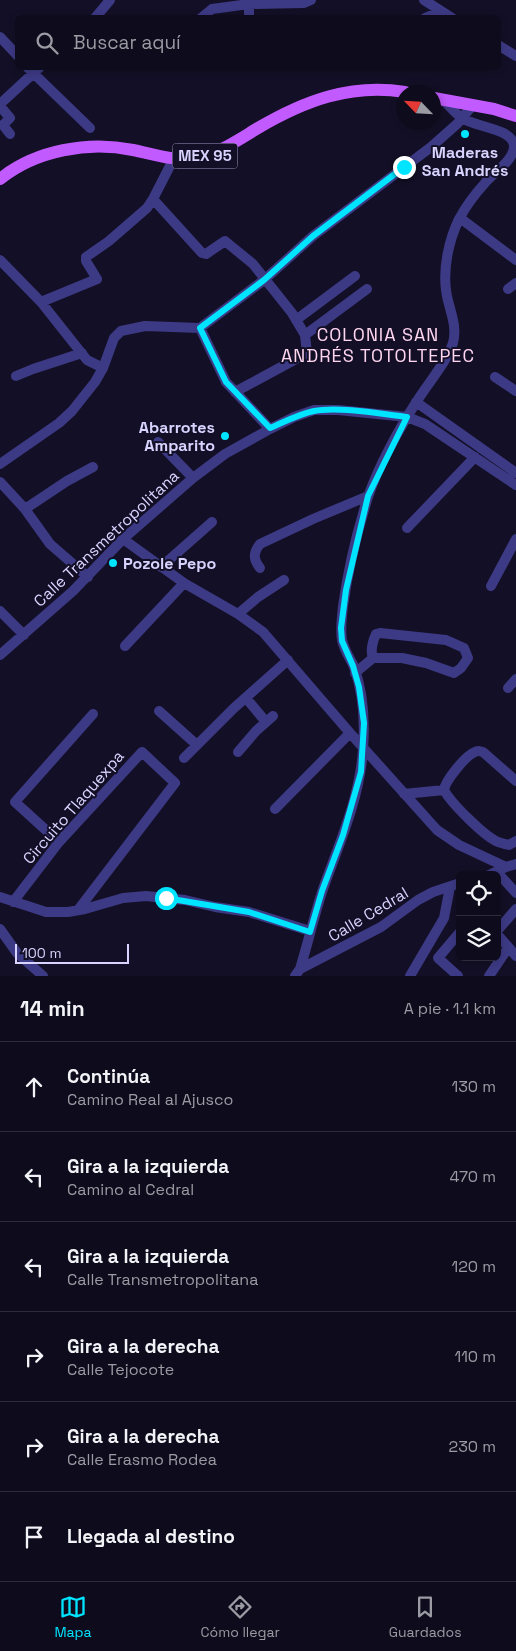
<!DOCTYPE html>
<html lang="es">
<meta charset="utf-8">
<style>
:root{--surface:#0e0b1c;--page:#1c1929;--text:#f1f3f6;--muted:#9b9ba3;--line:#2e2b3b;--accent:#00e5ff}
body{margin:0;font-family:"Space Grotesk",sans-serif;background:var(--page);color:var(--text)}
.controls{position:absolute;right:15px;bottom:15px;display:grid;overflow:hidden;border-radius:8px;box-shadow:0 2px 8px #0003}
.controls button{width:45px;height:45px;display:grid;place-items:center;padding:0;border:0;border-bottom:1px solid var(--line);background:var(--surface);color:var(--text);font:25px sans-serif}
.compass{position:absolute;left:396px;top:85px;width:45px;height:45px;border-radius:50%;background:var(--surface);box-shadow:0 2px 8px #0003;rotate:295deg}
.scale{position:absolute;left:15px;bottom:12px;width:114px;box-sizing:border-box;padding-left:5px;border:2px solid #d9d4ff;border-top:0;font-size:14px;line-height:18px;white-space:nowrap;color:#d9d4ff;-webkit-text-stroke:4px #130f26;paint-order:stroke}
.stop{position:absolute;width:15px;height:15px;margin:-11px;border:4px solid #00e5ff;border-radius:50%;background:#fff}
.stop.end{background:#00e5ff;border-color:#fff;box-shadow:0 1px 5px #0008}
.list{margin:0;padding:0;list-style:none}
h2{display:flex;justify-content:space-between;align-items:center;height:65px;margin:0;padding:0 20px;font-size:21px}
h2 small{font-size:16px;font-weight:400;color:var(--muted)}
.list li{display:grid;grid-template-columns:32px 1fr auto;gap:15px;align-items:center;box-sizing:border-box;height:90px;padding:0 20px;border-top:1px solid var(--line)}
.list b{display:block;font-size:19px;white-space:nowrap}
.list p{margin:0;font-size:16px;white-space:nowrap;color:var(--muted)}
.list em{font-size:16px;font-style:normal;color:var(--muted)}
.icon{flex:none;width:28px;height:28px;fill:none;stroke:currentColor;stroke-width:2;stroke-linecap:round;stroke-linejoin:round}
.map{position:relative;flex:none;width:516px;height:976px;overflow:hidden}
.search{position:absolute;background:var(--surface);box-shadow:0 2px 8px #0003;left:15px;right:15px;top:15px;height:55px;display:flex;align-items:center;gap:12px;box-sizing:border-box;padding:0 18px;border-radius:8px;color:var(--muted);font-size:19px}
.sheet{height:605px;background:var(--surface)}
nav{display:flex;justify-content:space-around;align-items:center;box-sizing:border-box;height:70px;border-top:1px solid var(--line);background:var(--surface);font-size:14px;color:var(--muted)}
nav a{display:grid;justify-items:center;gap:2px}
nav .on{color:var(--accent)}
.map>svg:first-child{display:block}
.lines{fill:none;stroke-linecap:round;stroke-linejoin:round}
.minor{stroke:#3d3a85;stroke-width:10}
.major{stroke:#c25bff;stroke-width:12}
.route{stroke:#00e5ff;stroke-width:6}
.poi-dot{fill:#00e5ff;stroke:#130f26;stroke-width:2}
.labels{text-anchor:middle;stroke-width:4;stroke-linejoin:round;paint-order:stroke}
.shield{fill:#130f26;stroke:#9e99be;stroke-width:1}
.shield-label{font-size:15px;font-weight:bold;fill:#d9d4ff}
.poi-label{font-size:16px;font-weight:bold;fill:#d9d4ff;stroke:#130f26}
.street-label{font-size:16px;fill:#d9d4ff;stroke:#130f26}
.neighbourhood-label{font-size:18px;letter-spacing:1px;fill:#ffd6f0;stroke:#130f26}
</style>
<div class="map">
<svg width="516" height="976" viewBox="0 0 516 976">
<rect width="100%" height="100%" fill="#130f26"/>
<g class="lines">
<path class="minor" d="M424 0 452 18
M249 4V18
M95 18 110 0
M201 18 212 9 249 4 304 3 311 0
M425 18 441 11
M0 37 18 56
M498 45 516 56
M28 68 90 128
M0 104 39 68
M0 106 10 118 3 125 10 134
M153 199 202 253 206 254 225 241 253 264 292 313 305 335 307 353 235 392
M460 218 516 260
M0 260 41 302 87 360 103 368
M508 289 516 283
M41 302 97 279 86 261V257L109 241 147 208 153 199 174 158
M296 320 355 276
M200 328 226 382 270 429
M305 335 367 289
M16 376 33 369 82 353
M495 377 516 391
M416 402 516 473
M158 442 193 478
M0 464 59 423 72 411 95 382 103 368 114 338 121 331 145 326 200 328 264 280 313 236 431 147 457 124 473 105
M0 482 25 509 50 544 88 577
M25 509 67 481 93 467
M407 528 475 457
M123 539 184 583 238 614 263 632 350 733 437 830 459 845 506 867
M161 567 212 522
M260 568C253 559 253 553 260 544L313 519 368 496
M491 586 516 539
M0 611 24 635
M238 614 258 597 284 580
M125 646 184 583
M0 655 73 591 123 539 193 478 225 454 270 429 294 417 314 410H338L407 417 425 424 516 485
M355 673 373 658H402L426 663 454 673 461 668 468 658 464 648 446 640 380 633 376 634C373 640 370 651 373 658
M508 688 516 679
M246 698 266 722
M159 711 197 745
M238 752 256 731 273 716
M184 758 234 708 288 660
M444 790C445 781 466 755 475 752 478 750 479 751 483 752L516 781
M404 794 444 790C451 803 484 836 498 842 501 843 505 844 509 845L516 841
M275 809 350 733
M59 842 15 802 93 714
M497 872 516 893
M489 875 506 867 516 864
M0 897 46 912H68L85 909 123 898 146 896 185 900 215 907 249 912 310 931
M13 902 59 842 142 752 175 783 78 910
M0 929 17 953 43 976
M497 931 516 909
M497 934 516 956
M300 969C308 943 314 916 323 889 339 844 360 798 363 749 365 723 363 692 354 667 350 658 344 650 342 640 340 629 342 617 343 606 348 570 357 532 368 497 378 467 400 427 417 401 428 383 447 362 453 343 458 324 448 308 446 290 443 267 449 240 459 219 466 206 475 194 485 183 493 173 515 160 514 145 512 129 477 127 464 119 456 115 450 106 443 100
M295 976 300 969 381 927 418 900 433 892 460 883
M410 976 444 918 450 887
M458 976 438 958 460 932
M489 976 508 948"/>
<path class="major" d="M434 98 494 109 516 116
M0 179C36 150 88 141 133 150 153 154 176 162 196 158 218 154 238 140 258 128 304 101 351 83 405 92"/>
</g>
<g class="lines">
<path class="route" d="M166 898 249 912 310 932 322 891 343 835 361 772 364 723 359 687 353 666 342 641 341 628 346 590 368 496 407 417C383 414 337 406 314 411 299 414 284 422 270 428L226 382 200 328 264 280 313 236 404 167"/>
</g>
<g class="poi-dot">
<circle cx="465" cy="134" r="5"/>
<circle cx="225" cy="436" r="5"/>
<circle cx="113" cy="563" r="5"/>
</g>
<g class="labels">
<rect class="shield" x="172.5" y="143.5" width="65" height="25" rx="4"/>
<g class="shield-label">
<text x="205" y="161">MEX 95</text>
</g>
<g class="poi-label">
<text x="465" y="158">Maderas<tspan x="465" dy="18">San Andrés</tspan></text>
<text x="215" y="433" text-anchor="end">Abarrotes<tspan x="215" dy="18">Amparito</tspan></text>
<text x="123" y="569" text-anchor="start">Pozole Pepo</text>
</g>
<g class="street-label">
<text transform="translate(106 538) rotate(-43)" y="6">Calle Transmetropolitana</text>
<text transform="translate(73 807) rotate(-49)" y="6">Circuito Tlaquexpa</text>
<text transform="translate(368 914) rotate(-31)" y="6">Calle Cedral</text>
</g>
<g class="neighbourhood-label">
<text x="378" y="341">COLONIA SAN<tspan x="378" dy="21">ANDRÉS TOTOLTEPEC</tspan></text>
</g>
</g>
</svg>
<div class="controls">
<button><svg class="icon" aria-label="locate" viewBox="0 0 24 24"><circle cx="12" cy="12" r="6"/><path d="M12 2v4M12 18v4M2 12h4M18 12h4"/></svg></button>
<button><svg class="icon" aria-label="layers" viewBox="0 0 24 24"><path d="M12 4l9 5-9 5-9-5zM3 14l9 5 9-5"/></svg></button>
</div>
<svg class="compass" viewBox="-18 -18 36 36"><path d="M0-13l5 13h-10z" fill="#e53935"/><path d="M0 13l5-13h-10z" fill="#9b9ba3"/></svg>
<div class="scale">100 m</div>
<div class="stop" style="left:166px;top:898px"></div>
<div class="stop end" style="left:404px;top:167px"></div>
<div class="search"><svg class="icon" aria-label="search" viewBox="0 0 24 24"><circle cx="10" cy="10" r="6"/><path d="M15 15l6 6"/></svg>Buscar aquí</div>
</div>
<section class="sheet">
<h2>14 min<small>A pie · 1.1 km</small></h2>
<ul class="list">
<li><svg class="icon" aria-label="ahead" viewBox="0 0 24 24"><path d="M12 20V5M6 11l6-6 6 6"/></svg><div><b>Continúa</b><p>Camino Real al Ajusco</p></div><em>130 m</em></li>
<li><svg class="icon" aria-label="left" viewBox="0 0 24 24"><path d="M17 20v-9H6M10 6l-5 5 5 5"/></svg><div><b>Gira a la izquierda</b><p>Camino al Cedral</p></div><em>470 m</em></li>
<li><svg class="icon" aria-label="left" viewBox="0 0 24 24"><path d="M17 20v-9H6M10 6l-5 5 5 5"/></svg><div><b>Gira a la izquierda</b><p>Calle Transmetropolitana</p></div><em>120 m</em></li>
<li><svg class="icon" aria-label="right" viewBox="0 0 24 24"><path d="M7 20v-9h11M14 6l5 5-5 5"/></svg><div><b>Gira a la derecha</b><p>Calle Tejocote</p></div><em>110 m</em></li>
<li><svg class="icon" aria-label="right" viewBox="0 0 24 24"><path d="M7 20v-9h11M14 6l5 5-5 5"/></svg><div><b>Gira a la derecha</b><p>Calle Erasmo Rodea</p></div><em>230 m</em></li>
<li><svg class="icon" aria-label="arrive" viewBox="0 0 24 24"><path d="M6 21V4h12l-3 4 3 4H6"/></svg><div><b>Llegada al destino</b></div></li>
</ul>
</section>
<nav>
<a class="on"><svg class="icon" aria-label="map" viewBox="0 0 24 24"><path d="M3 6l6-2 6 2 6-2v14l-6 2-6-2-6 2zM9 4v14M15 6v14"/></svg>Mapa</a>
<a><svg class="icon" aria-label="directions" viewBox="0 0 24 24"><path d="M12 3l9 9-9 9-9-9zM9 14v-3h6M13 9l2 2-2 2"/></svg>Cómo llegar</a>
<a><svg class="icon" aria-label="saved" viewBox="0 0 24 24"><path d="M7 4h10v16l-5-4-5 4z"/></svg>Guardados</a>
</nav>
